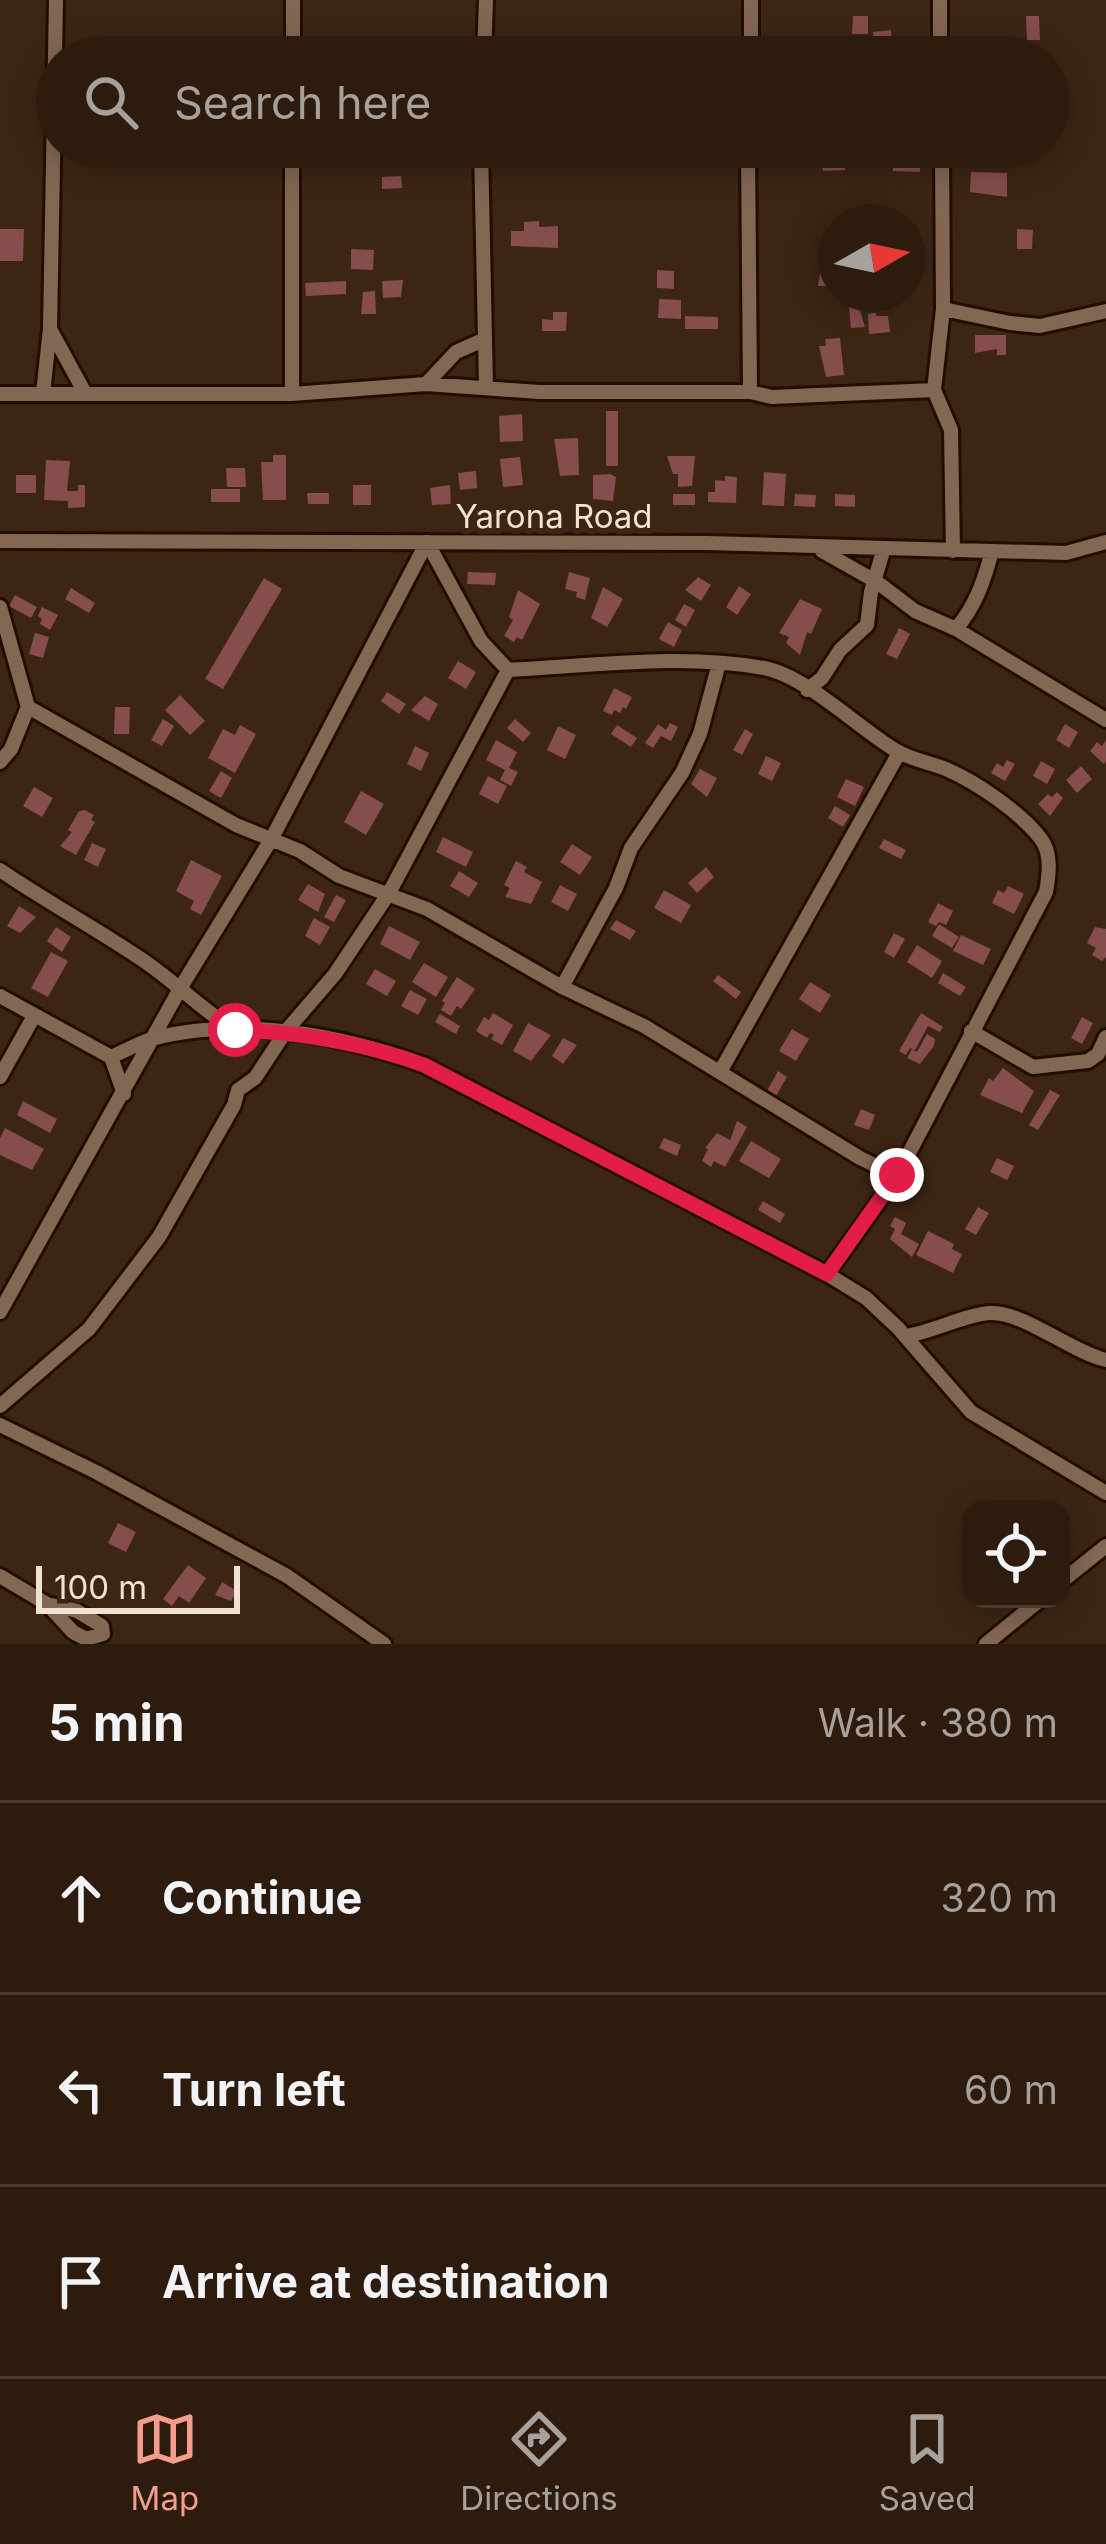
<!DOCTYPE html>
<meta charset="utf-8">
<style>
:root{--surface:#2d1c0e;--page:#352517;--text:#f1f3f6;--muted:#a7a19e;--line:#483a2e;--accent:#f49d8c}
body{margin:0;font-family:Inter,sans-serif;background:var(--page);color:var(--text)}
.controls{position:absolute;right:36px;bottom:36px;display:grid;overflow:hidden;border-radius:24px;box-shadow:0 6px 30px #0003}
.controls button{width:108px;height:108px;display:grid;place-items:center;padding:0;border:0;border-bottom:3px solid var(--line);background:var(--surface);color:var(--text);font:60px sans-serif}
.compass{position:absolute;left:818px;top:204px;width:108px;height:108px;border-radius:50%;background:var(--surface);box-shadow:0 6px 30px #0003;rotate:81deg}
.scale{position:absolute;left:36px;bottom:30px;width:204px;box-sizing:border-box;padding-left:12px;border:6px solid #f1e2d6;border-top:0;font-size:33px;line-height:42px;white-space:nowrap;color:#f1e2d6;-webkit-text-stroke:9px #3c2513;paint-order:stroke}
.stop{position:absolute;width:36px;height:36px;margin:-27px;border:9px solid #e11d48;border-radius:50%;background:#fff}
.stop.end{background:#e11d48;border-color:#fff;box-shadow:0 3px 12px #0008}
.list{margin:0;padding:0;list-style:none}
h2{display:flex;justify-content:space-between;align-items:center;height:156px;margin:0;padding:0 48px;font-size:51px}
h2 small{font-size:39px;font-weight:400;color:var(--muted)}
.list li{display:grid;grid-template-columns:78px 1fr auto;gap:36px;align-items:center;box-sizing:border-box;height:192px;padding:0 48px;border-top:3px solid var(--line)}
.list b{display:block;font-size:45px;white-space:nowrap}
.list em{font-size:39px;font-style:normal;color:var(--muted)}
.icon{flex:none;width:66px;height:66px;fill:none;stroke:currentColor;stroke-width:2;stroke-linecap:round;stroke-linejoin:round}
.map{position:relative;flex:none;width:1106px;height:1644px;overflow:hidden}
.search{position:absolute;background:var(--surface);box-shadow:0 6px 30px #0003;left:36px;right:36px;top:36px;height:132px;display:flex;align-items:center;gap:30px;box-sizing:border-box;padding:0 42px;border-radius:66px;color:var(--muted);font-size:45px}
.sheet{height:732px;background:var(--surface)}
nav{display:flex;justify-content:space-around;align-items:center;box-sizing:border-box;height:168px;border-top:3px solid var(--line);background:var(--surface);font-size:33px;color:var(--muted)}
nav a{display:grid;justify-items:center;gap:6px}
nav .on{color:var(--accent)}
.map>svg:first-child{display:block}
.building{fill:#854d4c}
.lines{fill:none;stroke-linecap:round;stroke-linejoin:round}
.minor-casing{stroke:#220e00;stroke-width:20}
.minor{stroke:#826753;stroke-width:14}
.route{stroke:#e11d48;stroke-width:15}
.labels{text-anchor:middle;stroke-width:12;stroke-linejoin:round;paint-order:stroke}
.street-label{font-size:33px;fill:#f1e2d6;stroke:#3c2513}
</style>
<div class="map">
<svg width="1106" height="1644" viewBox="0 0 1106 1644">
<rect width="100%" height="100%" fill="#3c2513"/>
<path class="building" d="M853 16H868V34H852Z
M1026 16H1039L1040 40H1027Z
M891 30 892 47 875 49 873 32Z
M616 40 637 43 635 57 614 55Z
M709 42H730V57H709Z
M843 147 845 170 823 171 818 148Z
M907 147H920V172L893 171V152H907Z
M971 172 1007 173V197L970 192Z
M401 176 402 188 382 189V177Z
M539 221V227L558 226V248L511 246V231H524V222Z
M0 229H24L23 261H0Z
M1017 229 1033 230 1032 249H1017Z
M351 249 374 250 373 270 351 269Z
M822 262H836V286H818Z
M657 270 674 271V289L657 288Z
M403 280 401 297 383 298 382 281Z
M346 281V294L306 296 305 283Z
M375 291 376 314H361L363 292Z
M659 299 681 300V319L658 318Z
M849 307H859L865 327 851 328Z
M553 312H567L566 331H542V319L553 320Z
M876 313V316H888L890 332 869 334 868 314Z
M685 316 718 317V329H685Z
M975 335H1006V355H997V349L975 353Z
M840 338 844 375 826 377 819 346H826L825 339Z
M606 411H618V466H606Z
M522 414 523 441 500 442 499 416Z
M578 438 579 475 560 476 554 439Z
M273 455H286V500H263L261 462H273Z
M667 456H695L692 486 678 487V474H673Z
M520 457 523 485 503 487 500 459Z
M46 460 70 461 67 491H78V485H85V507L68 508V501L44 500Z
M226 468H245L246 487H227Z
M476 471 477 488 460 490 458 473Z
M764 472 786 474 784 506 762 505Z
M610 474 616 477 613 501 593 499V475Z
M16 475H36V493H16Z
M725 476 737 477 736 503 708 502V492H715V480L725 481Z
M353 485H371V505H353Z
M450 485 451 504 432 505 430 488Z
M211 489H240V502H211Z
M307 493H329V504H308Z
M673 494H695V505H673Z
M795 494 816 495 815 507 794 506Z
M835 494 855 495V507L835 506Z
M468 572 496 573 495 585 467 584Z
M569 572 590 578 585 600 576 597 577 592 565 589Z
M698 577 711 585 701 601 685 590Z
M264 578 282 589 223 689 205 679Z
M739 586 751 594 737 615 726 607Z
M603 587 623 599 607 627 591 618Z
M71 588 95 603 89 613 65 599Z
M518 590 540 604 522 640 517 637 514 642 504 636 513 620 509 617Z
M15 595 37 607 31 618 9 606Z
M800 599 822 609 811 634 807 632 800 655 786 643 789 637 779 633Z
M684 604 695 610 686 627 675 620Z
M42 607 58 615 50 630 40 624 42 619 38 616Z
M668 622 682 630 674 647 659 639Z
M899 628 910 634 897 659 886 654Z
M35 633 49 637 43 658 29 654Z
M458 661 476 672 466 689 448 678Z
M614 688 632 697 626 709 623 707 620 713 614 710 612 715 603 711Z
M387 692 406 704 399 714 381 701Z
M180 695 205 721 190 735 165 710Z
M425 696 438 704 429 721 411 710Z
M115 707H130L129 734H114Z
M163 719 174 726 162 746 151 740Z
M515 719 531 733 523 742 507 728Z
M670 723 678 727 671 741 661 736 653 748 645 743 658 724 666 730Z
M1065 724 1078 732 1069 748 1056 740Z
M240 725 256 734 235 773 208 758 223 729 235 735Z
M617 725 637 738 631 747 611 734Z
M558 726 576 735 565 759 547 750Z
M745 729 753 734 742 755 733 750Z
M496 740 517 752 509 768 518 772 511 786 500 780 505 770 486 760Z
M1106 740V761L1104 764 1090 751 1097 742 1102 746Z
M415 746 429 753 421 771 407 764Z
M766 756 781 763 772 781 758 774Z
M1007 760 1015 764 1005 781 991 773 997 763 1003 767Z
M1041 761 1055 769 1047 784 1033 776Z
M1081 766 1092 779 1077 793 1066 780Z
M700 769 717 778 707 797 691 784Z
M221 771 232 778 221 798 209 791Z
M488 776 507 786 498 804 479 794Z
M846 779 864 787 855 806 837 797Z
M34 787 53 798 42 817 23 806Z
M361 791 384 804 366 835 344 822Z
M1057 792 1063 798 1050 816 1038 804 1048 794 1052 797Z
M835 806 850 815 843 827 828 818Z
M85 810 94 815 91 820 95 822 76 855 60 846 72 832 68 830 79 811Z
M443 837 473 852 466 867 436 852Z
M884 839 906 850 901 859 879 848Z
M92 843 106 849 98 867 84 860Z
M572 844 592 857 580 875 560 862Z
M191 860 222 876 201 915 190 909 194 901 176 891Z
M516 861 527 867 524 872 542 882 531 904 505 897 510 888 504 885Z
M706 867 714 877 697 893 688 883Z
M459 871 478 883 469 897 450 886Z
M308 884 325 894 318 912 298 900Z
M560 885 577 894 568 911 551 902Z
M1008 886 1024 894 1014 914 992 903 998 890 1004 893Z
M664 890 691 905 681 923 654 908Z
M336 895 346 900 334 922 324 917Z
M938 903 953 911 946 925 939 922 936 926 928 922Z
M19 906 36 917 20 933 7 926Z
M314 918 330 927 320 945 305 936Z
M616 920 636 931 630 940 610 929Z
M939 924 959 937 952 948 932 936Z
M389 926 420 942 410 960 380 944Z
M56 927 71 937 62 952 47 941Z
M1095 927 1106 929V957L1102 961 1092 955 1096 948 1087 943Z
M894 933 905 939 894 958 884 952Z
M961 935 991 949 983 965 953 951Z
M917 945 942 961 932 978 907 962Z
M51 952 68 961 48 997 31 988Z
M424 963 448 977 436 997 412 982Z
M375 969 396 981 387 996 366 984Z
M943 973 966 987 960 996 938 983Z
M718 975 741 992 736 999 713 981Z
M457 977 475 989 461 1009 457 1006 451 1016 441 1010 445 1003 442 1001Z
M810 982 831 995 820 1013 799 999Z
M410 990 427 999 418 1015 401 1006Z
M493 1013 513 1025 502 1045 491 1039 494 1035 490 1033 487 1038 476 1031 484 1017 489 1020Z
M921 1013 943 1027 940 1032 928 1026 915 1050 910 1048 906 1055 899 1051Z
M440 1014 460 1026 456 1034 435 1022Z
M1082 1017 1093 1023 1082 1044 1071 1038Z
M528 1023 551 1035 531 1061 513 1051Z
M792 1029 809 1039 796 1061 779 1051Z
M927 1034 935 1039 934 1046 920 1064 907 1058 912 1049 917 1052Z
M563 1038 577 1045 563 1064 552 1056Z
M1003 1068 1034 1091 1022 1113 980 1095 989 1078 993 1081Z
M778 1071 787 1077 776 1096 767 1091Z
M1050 1090 1060 1095 1038 1130 1029 1125Z
M23 1101 57 1119 50 1133 17 1115Z
M861 1109 875 1115 869 1130 854 1125Z
M737 1121 747 1127 725 1167 714 1161 711 1167 702 1161 708 1149 705 1148 717 1133 730 1140Z
M5 1128 44 1149 32 1170 0 1155V1138Z
M664 1138 681 1145 677 1156 659 1148Z
M751 1141 781 1159 769 1178 739 1161Z
M997 1158 1014 1166 1007 1180 990 1172Z
M763 1201 785 1214 780 1223 758 1210Z
M978 1207 989 1213 976 1235 965 1229Z
M895 1217 906 1223 901 1234 919 1244 912 1257 890 1239 895 1229 890 1226Z
M928 1231 954 1244 952 1249 962 1254 953 1273 916 1255Z
M118 1523 136 1532 126 1552 108 1543Z
M188 1565 206 1578 189 1603 179 1596 172 1606 163 1599Z
M222 1582 237 1591 231 1601 215 1595Z"/>
<g class="lines">
<defs>
<path id="minor" d="M940 0V57
M293 57V0
M484 57 486 0
M751 57V0
M481 147 486 388
M493 147 542 150 665 147
M748 147 750 392
M942 147 943 309 934 390 951 430 953 551
M943 309 1010 323 1040 326 1106 311
M50 329 85 393
M426 384 456 352 483 340
M43 393 50 329 56 0
M0 394H292L426 384 539 392H750L772 397 934 390
M292 394V147
M0 541 706 543 1066 553 1106 542
M822 551 877 582 915 611 956 629 1106 720
M0 607 28 707 11 749 0 762
M956 629C976 605 984 581 992 551
M508 670C592 666 681 653 764 668 806 676 857 727 895 750 911 760 929 762 946 769 978 783 1020 812 1041 839 1052 854 1049 875 1046 892L897 1176 827 1274
M807 690 822 678 840 650 867 625 871 592 884 548
M28 707 236 825 300 851 339 876 427 909 562 987 644 1026 860 1158 897 1176
M0 870C47 902 97 929 144 961 175 982 201 1009 233 1029
M562 987 616 888 631 848 682 773 700 734 719 663
M0 996 111 1057 124 1094
M971 1031 1033 1067 1088 1061 1098 1054 1106 1037
M111 1057C125 1051 140 1042 155 1038 242 1016 341 1035 424 1065L827 1274 866 1298 898 1328 971 1412 1106 1493
M720 1072 899 753
M0 1077 34 1016
M0 1312 181 987 272 838 427 542 481 641 508 670
M905 1336C934 1332 963 1315 989 1313 1023 1311 1071 1352 1106 1360
M0 1406 89 1329 159 1237 234 1105 238 1090 255 1078 286 1031 335 974 389 893 508 670
M0 1425 96 1472 287 1576 384 1644
M0 1576 47 1604 73 1632 86 1639 103 1634 102 1626 77 1611 47 1604
M1061 1582 1106 1546
M986 1644 1041 1599"/>
</defs>
<use href="#minor" class="minor-casing"/>
<use href="#minor" class="minor"/>
</g>
<g class="lines">
<path class="route" d="M235 1030C300 1032 362 1043 424 1065L827 1274 897 1175"/>
</g>
<g class="labels">
<g class="street-label">
<text x="554" y="528">Yarona Road</text>
</g>
</g>
</svg>
<div class="controls">
<button><svg class="icon" aria-label="locate" viewBox="0 0 24 24"><circle cx="12" cy="12" r="6"/><path d="M12 2v4M12 18v4M2 12h4M18 12h4"/></svg></button>
</div>
<svg class="compass" viewBox="-18 -18 36 36"><path d="M0-13l5 13h-10z" fill="#e53935"/><path d="M0 13l5-13h-10z" fill="#a7a19e"/></svg>
<div class="scale">100 m</div>
<div class="stop" style="left:235px;top:1030px"></div>
<div class="stop end" style="left:897px;top:1175px"></div>
<div class="search"><svg class="icon" aria-label="search" viewBox="0 0 24 24"><circle cx="10" cy="10" r="6"/><path d="M15 15l6 6"/></svg>Search here</div>
</div>
<section class="sheet">
<h2>5 min<small>Walk · 380 m</small></h2>
<ul class="list">
<li><svg class="icon" aria-label="ahead" viewBox="0 0 24 24"><path d="M12 20V5M6 11l6-6 6 6"/></svg><div><b>Continue</b></div><em>320 m</em></li>
<li><svg class="icon" aria-label="left" viewBox="0 0 24 24"><path d="M17 20v-9H6M10 6l-5 5 5 5"/></svg><div><b>Turn left</b></div><em>60 m</em></li>
<li><svg class="icon" aria-label="arrive" viewBox="0 0 24 24"><path d="M6 21V4h12l-3 4 3 4H6"/></svg><div><b>Arrive at destination</b></div></li>
</ul>
</section>
<nav>
<a class="on"><svg class="icon" aria-label="map" viewBox="0 0 24 24"><path d="M3 6l6-2 6 2 6-2v14l-6 2-6-2-6 2zM9 4v14M15 6v14"/></svg>Map</a>
<a><svg class="icon" aria-label="directions" viewBox="0 0 24 24"><path d="M12 3l9 9-9 9-9-9zM9 14v-3h6M13 9l2 2-2 2"/></svg>Directions</a>
<a><svg class="icon" aria-label="saved" viewBox="0 0 24 24"><path d="M7 4h10v16l-5-4-5 4z"/></svg>Saved</a>
</nav>
